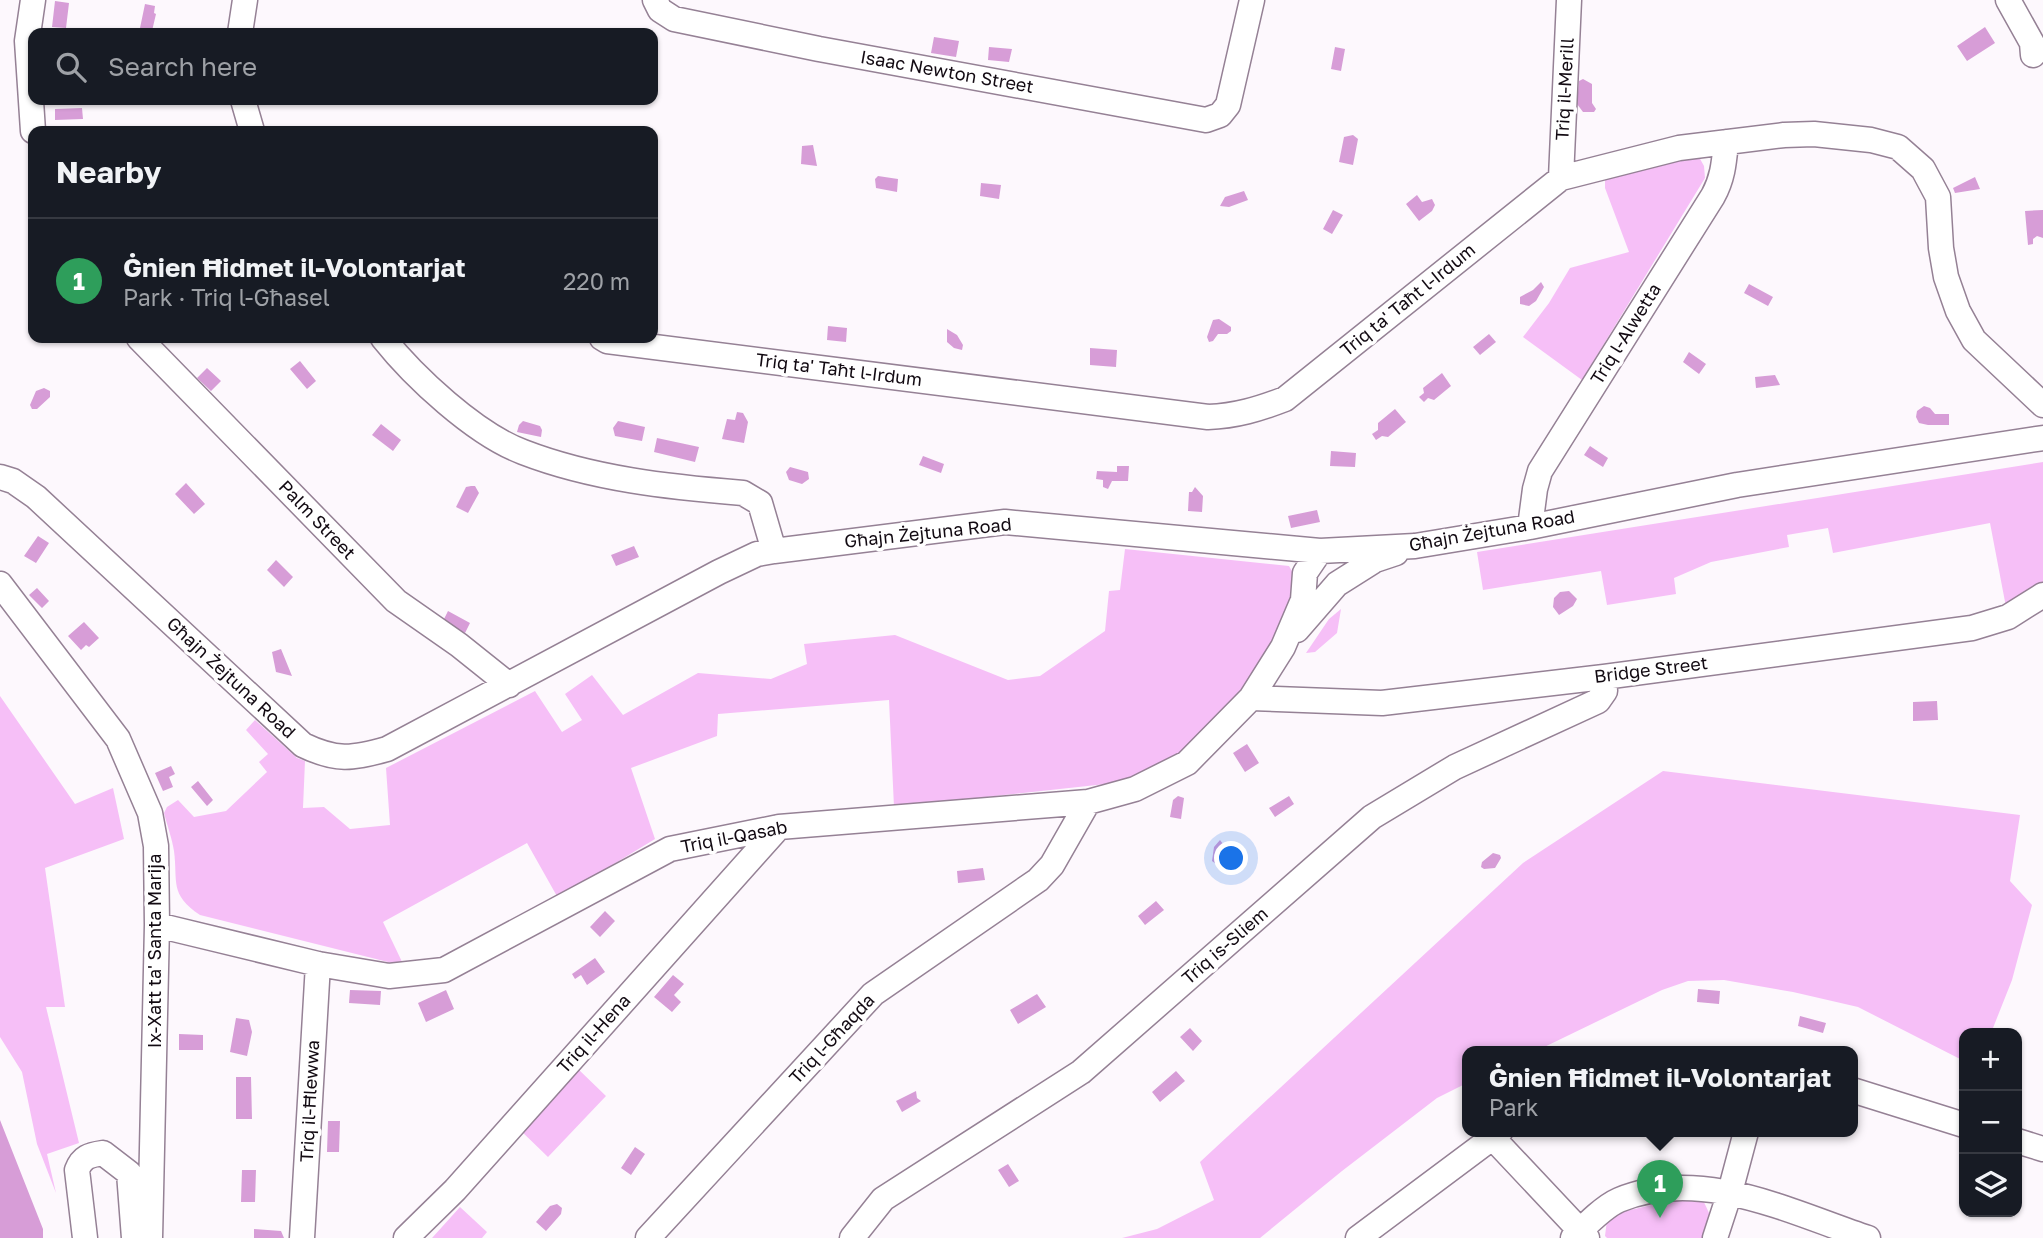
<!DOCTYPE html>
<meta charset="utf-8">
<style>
:root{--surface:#171b24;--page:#242831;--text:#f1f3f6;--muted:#9ea1a6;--line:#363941;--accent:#db2777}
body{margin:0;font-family:"Golos Text",sans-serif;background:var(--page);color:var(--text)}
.controls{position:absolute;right:21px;bottom:21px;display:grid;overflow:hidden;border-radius:14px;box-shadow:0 2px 5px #0004}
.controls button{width:63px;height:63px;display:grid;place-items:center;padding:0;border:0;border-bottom:2px solid var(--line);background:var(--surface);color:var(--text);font:35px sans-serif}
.you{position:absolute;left:1232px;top:859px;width:24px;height:24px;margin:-18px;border:5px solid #fff;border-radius:50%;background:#1a73e8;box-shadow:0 0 0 10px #1a73e833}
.badge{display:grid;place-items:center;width:46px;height:46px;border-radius:50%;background:var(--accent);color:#fff;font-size:23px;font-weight:700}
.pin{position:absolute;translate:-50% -58px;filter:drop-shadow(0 2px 4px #0008)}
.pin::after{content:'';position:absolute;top:37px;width:24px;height:21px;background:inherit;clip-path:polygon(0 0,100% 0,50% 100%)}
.popup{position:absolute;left:1462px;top:1046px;width:396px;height:91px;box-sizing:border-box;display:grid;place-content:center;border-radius:14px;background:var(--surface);filter:drop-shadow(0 2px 5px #0005);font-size:23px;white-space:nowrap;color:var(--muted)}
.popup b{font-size:26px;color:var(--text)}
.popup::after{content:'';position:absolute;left:50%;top:100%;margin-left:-14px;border:14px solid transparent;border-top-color:var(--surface)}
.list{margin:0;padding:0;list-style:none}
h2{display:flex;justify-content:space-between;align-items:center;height:91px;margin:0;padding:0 28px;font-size:30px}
h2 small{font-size:23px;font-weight:400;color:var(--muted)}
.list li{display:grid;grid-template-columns:46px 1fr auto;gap:21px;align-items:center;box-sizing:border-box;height:126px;padding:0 28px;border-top:2px solid var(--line)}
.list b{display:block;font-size:26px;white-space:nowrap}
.list p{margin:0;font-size:23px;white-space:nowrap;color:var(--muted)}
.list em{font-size:23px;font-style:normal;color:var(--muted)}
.icon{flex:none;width:38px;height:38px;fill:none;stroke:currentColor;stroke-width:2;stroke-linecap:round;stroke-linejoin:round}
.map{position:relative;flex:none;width:2043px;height:1238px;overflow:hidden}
.search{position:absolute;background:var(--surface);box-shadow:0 2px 5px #0004;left:28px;top:28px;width:630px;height:77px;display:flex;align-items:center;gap:18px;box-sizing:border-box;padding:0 24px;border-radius:14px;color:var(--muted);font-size:26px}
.panel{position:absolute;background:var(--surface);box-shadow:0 2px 5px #0004;left:28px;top:126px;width:630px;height:217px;border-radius:14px}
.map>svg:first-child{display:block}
.green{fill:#f6bff7}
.water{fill:#d79dd7}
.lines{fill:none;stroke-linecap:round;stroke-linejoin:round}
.minor-casing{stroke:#958195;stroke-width:27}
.minor{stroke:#fff;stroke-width:24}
.labels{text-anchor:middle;stroke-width:7;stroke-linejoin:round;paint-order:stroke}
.street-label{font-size:18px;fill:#120a12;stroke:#fff}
</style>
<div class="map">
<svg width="2043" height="1238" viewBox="0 0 2043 1238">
<rect width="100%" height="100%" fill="#fdf8fd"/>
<path class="green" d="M1686 153 1699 157 1704 166 1705 178 1582 380 1523 337 1549 303 1570 268 1629 252 1605 188V178Z
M2043 462V583L2006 607 1990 523 1833 553 1828 528 1787 535 1789 547 1711 562 1674 578 1676 594 1607 605 1601 571 1483 590 1477 552Z
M1125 549 1289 566 1297 580 1278 639 1228 710 1194 743 1174 757 1147 772 1115 783 894 807 889 700 718 714 717 736 631 768 655 839 558 898 527 843 383 922 404 966 200 915C169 894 178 882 174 851 172 838 167 825 164 813L167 807 178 800 194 817 226 811 267 772 259 762 268 754 246 730 255 720 297 758 305 761 303 808 324 807 350 829 390 825 386 768 535 691 562 732 582 720 565 694 592 675 623 715 698 673 771 679 807 664 804 644 895 635 1008 680 1040 676 1105 631 1109 591 1120 590Z
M1341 609 1337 633 1315 652 1306 653 1329 619Z
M0 696 75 804 113 788 124 839 45 868 65 1007H46L79 1143 47 1154 56 1193 37 1144 22 1072 0 1037Z
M1663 771 2020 815 2010 881 2032 905 2012 980 1991 1033H1964V1061L1858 1007 1793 992 1724 980 1688 981 1662 990 1534 1052H1468L1467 1083 1437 1098 1342 1171 1260 1238H1122L1157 1229 1214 1200 1200 1162 1523 863Z
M576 1067 606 1096 548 1157 518 1128Z
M1685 1197 1702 1198 1710 1215 1702 1238H1607L1605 1236 1607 1220 1622 1212Z
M460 1207 487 1232 482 1238H432Z"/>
<path class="water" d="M55 1 69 3 66 28 52 27Z
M145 4 155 6 154 13 156 14 152 31 140 28Z
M1985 27 1995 43 1967 61 1957 46Z
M934 37 959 41 956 57 931 53Z
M989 47 1012 49 1009 62 988 60Z
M1335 47 1345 49 1341 71 1331 69Z
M1583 79 1592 84V103L1596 109 1594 112H1583L1577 104 1579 81Z
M82 108 83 119 55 120V109Z
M1353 135 1358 139 1353 165 1339 162 1344 137Z
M813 145 817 166 801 164 802 146Z
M878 176 898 179 897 192 876 188 875 179Z
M1975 177 1980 189 1955 193 1953 188Z
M981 183 1001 185 999 199 980 196Z
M1244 191 1248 200 1229 207 1220 206 1225 197Z
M1417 195 1422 202 1432 199 1435 205 1432 211 1419 221 1406 204Z
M1333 210 1343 215 1332 234 1323 229Z
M2043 210V238L2037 236 2033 239V244L2028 245 2025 211Z
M1541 282 1544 287 1536 301 1529 306 1520 304V297L1533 290Z
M1749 284 1773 297 1768 306 1744 293Z
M1219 319 1231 327V331L1227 334H1218L1213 341 1209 342 1207 337 1213 320Z
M828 326 847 328 846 342 827 340Z
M947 329 957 335 963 345 962 350 954 348 947 342Z
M1489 334 1496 342 1480 355 1473 347Z
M1090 348 1117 350 1116 367 1090 365Z
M1689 352 1706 364 1699 374 1683 362Z
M300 361 316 381 307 389 290 369Z
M207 368 221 381 211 391 197 378Z
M1442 373 1451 386 1434 400 1428 398 1424 402 1419 397 1424 393 1423 388Z
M1775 375 1780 385 1756 388 1755 377Z
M44 388 50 391V397L37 409H32L30 405 36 391Z
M1924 406 1930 408 1935 414H1949V425H1928L1919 423 1916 417 1917 411Z
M1395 409 1406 422 1388 437 1382 436 1376 440 1372 434 1378 430V423Z
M737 412 743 413 748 422 744 443 722 439 727 419 735 420Z
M523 421 540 426 542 430 541 437 517 432 519 425Z
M618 421 645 427 642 441 615 436 613 428Z
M381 424 401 440 393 451 372 435Z
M657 438 699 447 695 462 654 452Z
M1590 446 1608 458 1603 467 1584 455Z
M1331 451 1356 453 1355 467 1330 466Z
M923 456 944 464 941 473 919 465Z
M1117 466H1129L1128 481H1112L1108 489 1103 487V480L1096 479 1097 471 1117 472Z
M790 467 808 472 809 479 802 484 789 480 786 472Z
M186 483 205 504 194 514 175 494Z
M471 486H475L479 493 468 513 456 507 466 487Z
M1195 487 1203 496 1202 512 1188 511 1189 492H1192Z
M1317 510 1320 522 1291 528 1288 516Z
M38 536 49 543 36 563 24 556Z
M634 546 639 557 616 566 611 555Z
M276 560 293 577 284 587 267 570Z
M37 588 49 601 42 608 29 595Z
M1569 591 1577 599 1573 606 1559 615 1553 607 1554 598 1560 592Z
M448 611 470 623 465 633 443 621Z
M84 622 99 638 89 647 86 645 81 650 68 636Z
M281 649 292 676 276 672 272 652Z
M1937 701 1938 720 1913 721V702Z
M1247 744 1259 763 1245 772 1233 753Z
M171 766 175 774 169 777 173 787 163 791 155 773Z
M198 781 213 800 207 806 191 787Z
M1178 796 1184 798 1181 819 1170 817 1173 800Z
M1289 796 1294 804 1275 817 1269 808Z
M1220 840 1226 848 1220 864H1216L1212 861 1214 847Z
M1493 853 1500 855 1501 858 1495 868 1484 869 1481 867 1482 862Z
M983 868 985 880 958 883 957 871Z
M1156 901 1164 910 1145 925 1138 916Z
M605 911 615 921 600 937 590 927Z
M595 958 605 972 587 985 581 975 575 979 572 974Z
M673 975 684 984 674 995 681 1002 672 1012 654 997Z
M1698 989 1720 991 1719 1004 1697 1002Z
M350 990 381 991 380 1005 349 1003Z
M446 990 454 1009 426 1022 418 1003Z
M1037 994 1046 1007 1018 1024 1010 1010Z
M1800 1016 1826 1023 1823 1033 1798 1026Z
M236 1018 249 1020 252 1032 247 1056 230 1052Z
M1190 1028 1202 1041 1193 1051 1180 1037Z
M179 1034 203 1035V1050H179Z
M1176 1071 1185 1081 1160 1102 1152 1092Z
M236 1077H251L252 1119H236Z
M916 1091 917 1098 921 1101 902 1112 896 1101Z
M0 1120 43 1229V1238H0Z
M328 1121H340L339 1152H327Z
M635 1147 645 1154 631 1175 621 1168Z
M1008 1164 1019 1181 1009 1187 998 1170Z
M242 1170H256L255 1202H241Z
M557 1204 562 1208 561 1214 546 1231 536 1222 550 1206Z
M254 1229 281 1231 284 1238H254Z"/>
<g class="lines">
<defs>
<path id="minor" d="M33 0 27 41 33 131
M655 0 660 10 674 19 819 49 1206 120 1220 115 1228 105 1252 0
M2008 0 2032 43 2033 55
M240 33 245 0
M243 100 252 131
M1561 178 1569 0
M139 338 396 601 459 645 509 685
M383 338C414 377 475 434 523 452 593 479 669 487 743 493L760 503 774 551
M602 338 607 341 1208 417C1236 416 1259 409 1285 399L1561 178 1679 148 1784 135 1814 134 1871 140 1898 147 1923 169 1938 197 1941 248 1946 277 1958 311 1974 340 2043 405
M0 477 13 481 36 497 303 745C336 761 352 759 387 749L719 572 757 554 774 551 1005 522 1320 551 1415 546 1530 527 1737 485 2043 438
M1530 527 1535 489 1540 471 1713 196C1723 178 1724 162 1726 142
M0 584 118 739 150 813 156 846 157 925 150 1238
M1297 630 1337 584 1375 560 1396 553
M1251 698 1382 703 1604 677 1972 628 2008 617 2043 595
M157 925 318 964 389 976 444 970 670 849 779 827 1088 802 1135 789 1187 763 1251 698 1283 647 1303 600 1305 573 1320 551
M1852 1090 1964 1125
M1492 1137 1587 1238
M2017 1141 2043 1149
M85 1238 77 1170C82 1157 89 1155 103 1153L129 1173 134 1238
M302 1238 318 964
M406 1238 455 1190 779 827
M648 1238 873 994 1038 880 1052 865 1088 802
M852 1238 883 1199 1081 1072 1372 817 1455 767 1598 701 1605 691 1604 677
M1358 1238 1500 1132
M1573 1238C1585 1226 1603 1207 1619 1200 1701 1166 1790 1212 1868 1238
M1715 1238 1730 1192 1746 1132"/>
</defs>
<use href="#minor" class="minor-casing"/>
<use href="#minor" class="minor"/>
</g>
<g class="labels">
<g class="street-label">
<text transform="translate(947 72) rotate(10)" y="6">Isaac Newton Street</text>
<text transform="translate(1565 89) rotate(-87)" y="6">Triq il-Merill</text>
<text transform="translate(1408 300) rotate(-39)" y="6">Triq ta' Taħt l-Irdum</text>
<text transform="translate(1626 334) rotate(-58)" y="6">Triq l-Alwetta</text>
<text transform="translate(839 370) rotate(7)" y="6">Triq ta' Taħt l-Irdum</text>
<text transform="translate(317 520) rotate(46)" y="6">Palm Street</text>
<text transform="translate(1492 531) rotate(-10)" y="6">Għajn Żejtuna Road</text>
<text transform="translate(928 533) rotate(-6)" y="6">Għajn Żejtuna Road</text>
<text transform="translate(1651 670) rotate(-7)" y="6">Bridge Street</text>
<text transform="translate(231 678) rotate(43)" y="6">Għajn Żejtuna Road</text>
<text transform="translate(734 837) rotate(-11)" y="6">Triq il-Qasab</text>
<text transform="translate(1225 946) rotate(-41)" y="6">Triq is-Sliem</text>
<text transform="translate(155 951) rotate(-90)" y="6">Ix-Xatt ta' Santa Marija</text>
<text transform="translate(594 1034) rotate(-48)" y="6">Triq il-Hena</text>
<text transform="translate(832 1039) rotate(-47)" y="6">Triq l-Għaqda</text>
<text transform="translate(310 1101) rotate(-87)" y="6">Triq il-Ħlewwa</text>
</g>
</g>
</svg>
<div class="controls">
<button>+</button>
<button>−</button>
<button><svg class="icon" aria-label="layers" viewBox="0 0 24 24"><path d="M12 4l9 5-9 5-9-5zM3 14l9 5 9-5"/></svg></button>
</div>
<div class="you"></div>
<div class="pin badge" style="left:1660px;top:1218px;background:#2e9e5b">1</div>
<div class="popup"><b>Ġnien Ħidmet il-Volontarjat</b>Park</div>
<div class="search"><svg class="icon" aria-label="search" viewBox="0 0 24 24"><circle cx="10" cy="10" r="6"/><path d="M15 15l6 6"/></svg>Search here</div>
<section class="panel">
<h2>Nearby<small></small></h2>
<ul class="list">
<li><span class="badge" style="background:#2e9e5b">1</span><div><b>Ġnien Ħidmet il-Volontarjat</b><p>Park · Triq l-Għasel</p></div><em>220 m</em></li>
</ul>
</section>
</div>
